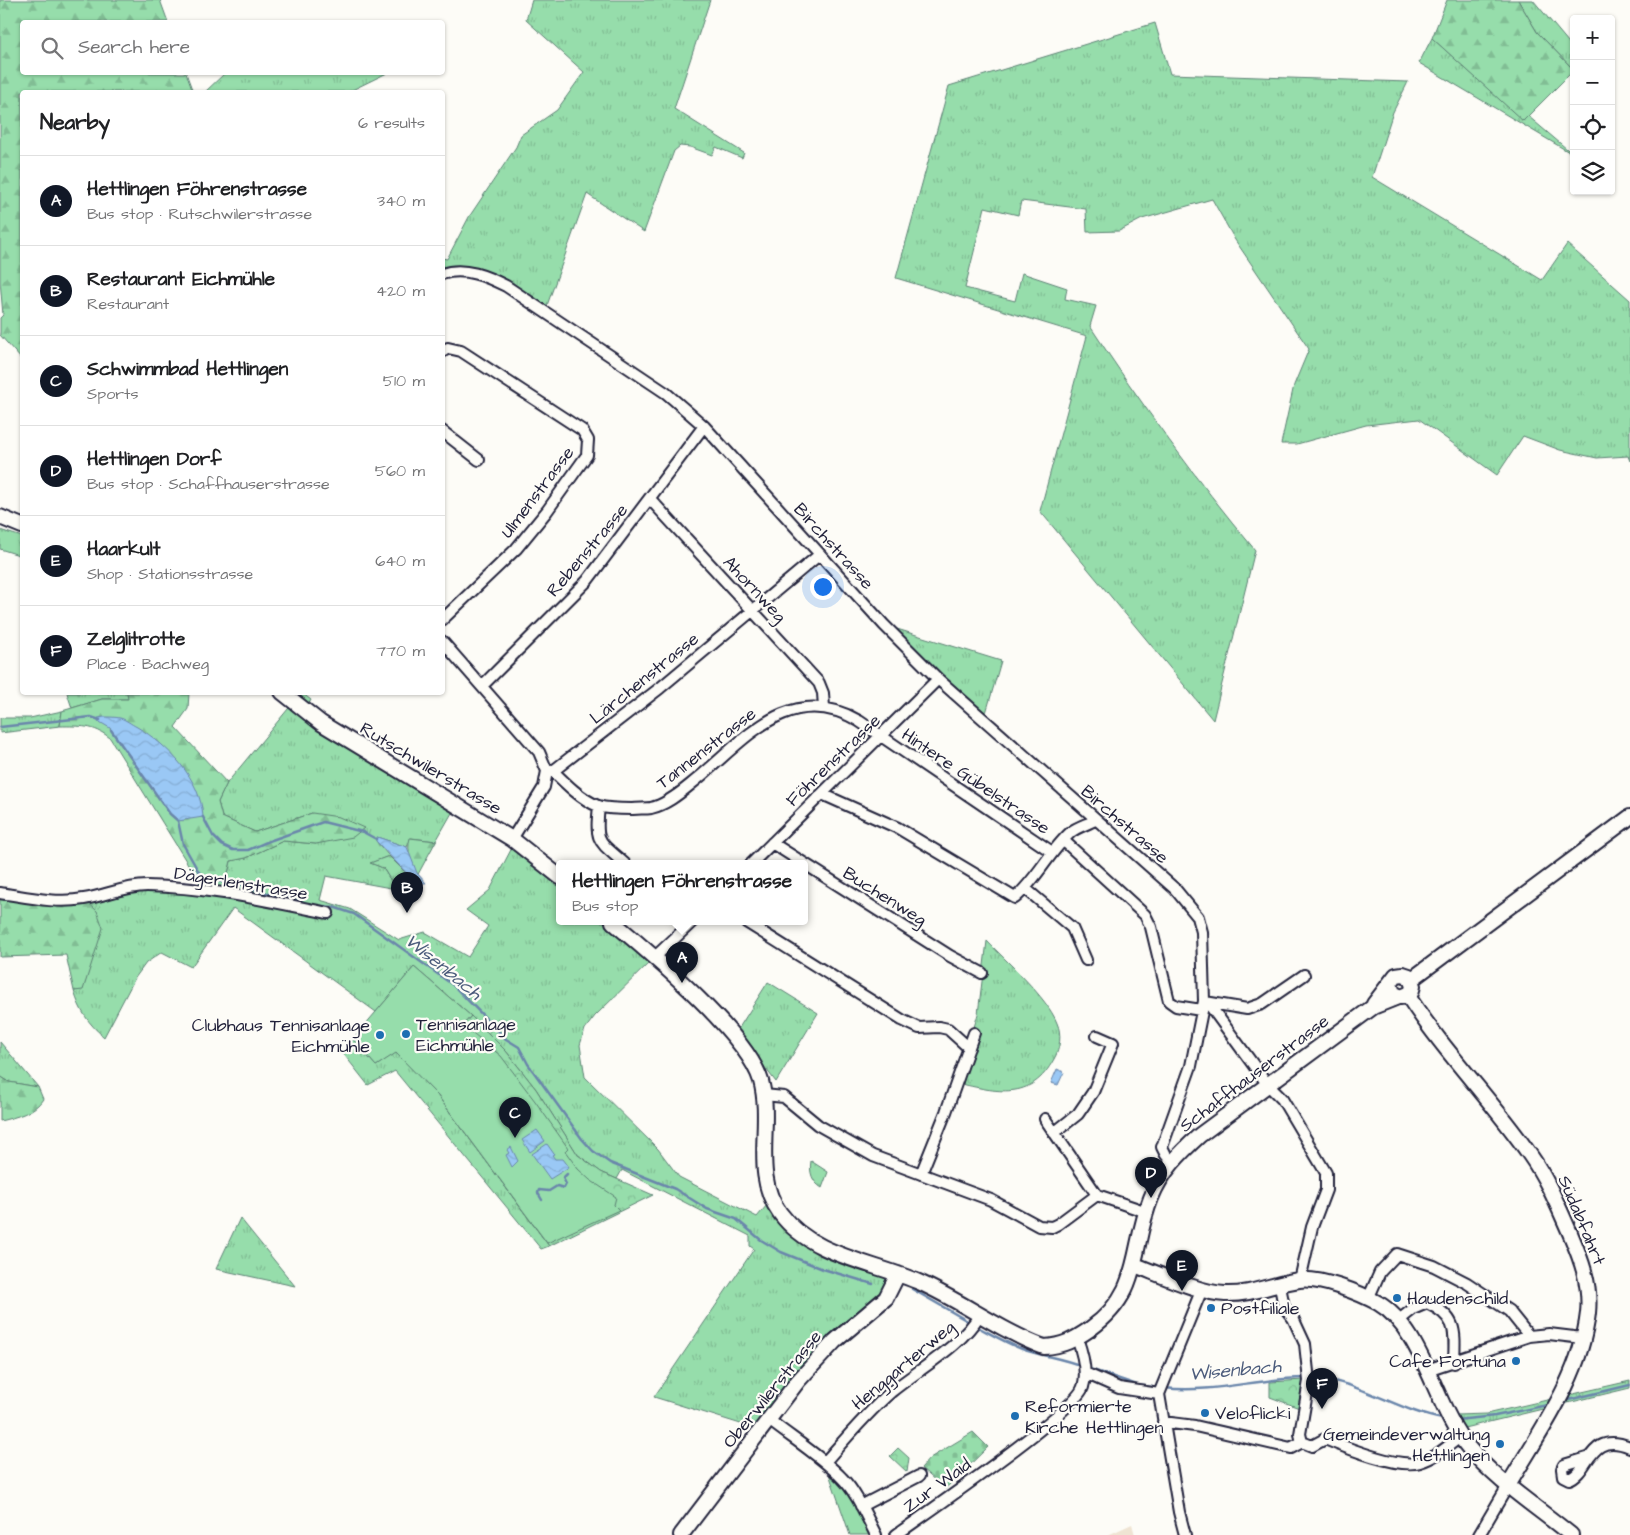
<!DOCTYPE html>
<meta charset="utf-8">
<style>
:root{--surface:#fff;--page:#f6f6f6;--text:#202124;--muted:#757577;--line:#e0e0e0;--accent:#111827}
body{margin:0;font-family:"Architects Daughter",sans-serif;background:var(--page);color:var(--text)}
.controls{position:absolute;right:15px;top:15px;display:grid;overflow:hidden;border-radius:5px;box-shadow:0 1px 4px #0004}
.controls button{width:45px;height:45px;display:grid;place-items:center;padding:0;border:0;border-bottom:1px solid var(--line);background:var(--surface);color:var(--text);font:25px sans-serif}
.you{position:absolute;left:822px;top:586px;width:18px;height:18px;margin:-12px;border:4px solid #fff;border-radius:50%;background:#1a73e8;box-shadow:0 0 0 8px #1a73e833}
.badge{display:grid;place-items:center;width:32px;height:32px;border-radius:50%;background:var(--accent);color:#fff;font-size:16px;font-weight:700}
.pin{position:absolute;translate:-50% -41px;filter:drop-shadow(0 1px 2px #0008)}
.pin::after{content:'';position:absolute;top:26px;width:18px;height:15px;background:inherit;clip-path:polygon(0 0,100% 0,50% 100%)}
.popup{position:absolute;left:556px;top:860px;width:252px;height:65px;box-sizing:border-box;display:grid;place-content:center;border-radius:5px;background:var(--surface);filter:drop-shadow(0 1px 4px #0005);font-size:16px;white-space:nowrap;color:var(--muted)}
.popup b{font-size:19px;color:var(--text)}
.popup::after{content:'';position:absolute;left:50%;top:100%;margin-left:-10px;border:10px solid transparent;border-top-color:var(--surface)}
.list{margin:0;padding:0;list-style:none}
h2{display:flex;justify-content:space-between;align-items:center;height:65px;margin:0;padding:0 20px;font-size:21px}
h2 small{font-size:16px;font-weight:400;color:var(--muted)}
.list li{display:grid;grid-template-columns:32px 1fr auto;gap:15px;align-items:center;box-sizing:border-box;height:90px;padding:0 20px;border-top:1px solid var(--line)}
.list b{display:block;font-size:19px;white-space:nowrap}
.list p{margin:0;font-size:16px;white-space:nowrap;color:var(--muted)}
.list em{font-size:16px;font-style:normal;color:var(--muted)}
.icon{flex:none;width:28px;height:28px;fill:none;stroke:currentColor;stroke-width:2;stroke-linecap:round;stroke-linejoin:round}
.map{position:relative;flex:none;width:1630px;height:1535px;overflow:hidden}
.search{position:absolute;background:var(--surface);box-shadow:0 1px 4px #0004;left:20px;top:20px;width:425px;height:55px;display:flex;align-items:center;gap:12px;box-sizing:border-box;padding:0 18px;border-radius:5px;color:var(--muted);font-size:19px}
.panel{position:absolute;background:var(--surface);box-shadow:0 1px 4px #0004;left:20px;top:90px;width:425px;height:605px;border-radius:5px}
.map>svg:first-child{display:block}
.built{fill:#efe4d3}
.grass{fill:url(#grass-tufts);stroke:#5c8073}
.forest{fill:url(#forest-firs);stroke:#5c8073}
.cemetery{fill:url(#cemetery-stones);stroke:#5c8073}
.park{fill:url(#park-crowns);stroke:#5c8073}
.garden{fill:#96ddab;stroke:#5c8073}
.water{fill:url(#water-waves);stroke:#6a86ab}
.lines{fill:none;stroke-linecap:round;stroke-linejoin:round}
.stream{stroke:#6a86ab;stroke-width:2.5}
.street-casing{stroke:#22223b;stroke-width:14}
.secondary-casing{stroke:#22223b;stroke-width:18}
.street{stroke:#fdfcf7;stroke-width:10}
.secondary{stroke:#fdfcf7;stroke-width:14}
.poi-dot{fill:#1f6fb2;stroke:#fdfcf7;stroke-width:2}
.labels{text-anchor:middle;stroke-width:4.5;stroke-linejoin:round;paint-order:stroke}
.street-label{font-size:18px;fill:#22223b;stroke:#fdfcf7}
.poi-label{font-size:18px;fill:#22223b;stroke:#fdfcf7;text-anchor:start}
.water-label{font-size:19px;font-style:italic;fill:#4c5c7c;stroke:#fdfcf7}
</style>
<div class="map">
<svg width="1630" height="1535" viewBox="0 0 1630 1535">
<defs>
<pattern id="grass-tufts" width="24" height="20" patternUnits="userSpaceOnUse" patternTransform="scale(1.25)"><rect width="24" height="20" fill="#96ddab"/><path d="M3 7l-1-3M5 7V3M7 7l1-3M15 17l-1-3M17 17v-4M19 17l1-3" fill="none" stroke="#81bd94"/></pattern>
<pattern id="forest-firs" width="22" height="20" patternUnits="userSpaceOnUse" patternTransform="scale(1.25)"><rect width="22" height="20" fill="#96ddab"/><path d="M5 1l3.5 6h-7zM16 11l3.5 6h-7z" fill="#81bd94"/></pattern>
<pattern id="cemetery-stones" width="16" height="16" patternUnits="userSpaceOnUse" patternTransform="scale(1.25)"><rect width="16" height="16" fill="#96ddab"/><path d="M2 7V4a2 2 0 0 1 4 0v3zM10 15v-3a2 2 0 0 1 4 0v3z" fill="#81bd94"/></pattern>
<pattern id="park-crowns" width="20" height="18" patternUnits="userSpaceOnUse" patternTransform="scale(1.25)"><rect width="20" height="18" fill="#96ddab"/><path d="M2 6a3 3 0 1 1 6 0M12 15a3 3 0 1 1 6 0" fill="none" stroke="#81bd94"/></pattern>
<pattern id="water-waves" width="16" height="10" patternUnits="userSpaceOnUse" patternTransform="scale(1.25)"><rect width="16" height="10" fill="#9ac8f5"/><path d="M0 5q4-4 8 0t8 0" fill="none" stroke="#84acd3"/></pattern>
</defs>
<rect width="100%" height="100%" fill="#fdfcf7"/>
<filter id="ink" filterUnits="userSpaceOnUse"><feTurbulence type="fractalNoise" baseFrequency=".02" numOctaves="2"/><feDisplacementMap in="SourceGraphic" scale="10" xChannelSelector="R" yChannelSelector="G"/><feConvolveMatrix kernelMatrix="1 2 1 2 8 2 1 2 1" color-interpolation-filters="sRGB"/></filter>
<g filter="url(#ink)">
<path class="built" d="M1132 1524 1135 1535H1108Z"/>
<path class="grass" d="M532 0H710L674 109 744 153 742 158 716 147 712 155 690 147 680 146 674 151 644 232 587 194 545 311 481 274H443L442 258 447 259 469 217 516 147 521 135 557 110 584 72 526 20Z
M1518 0H1533L1574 49V70L1537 32Z
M1155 23 1170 74 1408 82 1393 112 1372 177 1542 280 1567 244 1630 300V461L1628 456 1597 458 1560 450 1523 436 1497 475 1419 419 1366 425 1297 444H1281L1294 385 1309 349 1235 240 1212 199 1142 219 1119 231 1087 232 1086 209 1021 201 1018 215 985 207 965 288 1015 301 1022 273 1067 288 1065 299 1096 306 1090 326C1141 404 1195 478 1255 550L1213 720 1040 511 1087 336 896 278 949 86Z
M1432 38 1523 120 1528 116 1574 155 1419 63Z
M225 73V72L387 73 348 92H205Z
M0 530 22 537V556L0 549Z
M884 625 1001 661 984 720Z
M67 693H127L129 699H102L72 708Z
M282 693H302L311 700 305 711 457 804 436 841 411 838 407 847 377 837 376 841 389 856 371 863 383 868 396 889 326 876 320 900 350 909 399 940 425 932 468 957 488 926 466 910 490 890 515 842 559 877 560 922H613L655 957 595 1016 585 1029 580 1045 585 1077 658 1149 679 1177 757 1217 772 1199 791 1226 898 1274 868 1314 760 1430 654 1397 754 1249 750 1246V1236L622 1170 617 1179 601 1172 578 1155 536 1089 506 1051 471 1016 414 967 376 1012 233 908 191 967 162 952 146 963 135 978 104 1037C88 1023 80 1011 74 991L83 989 84 899 120 889 228 893 227 877 231 861 246 858 283 841 316 844 312 813 255 832 222 817 218 802 227 783 293 703Z
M62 711 60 726 0 733V718H30Z
M987 941C1007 962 1047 997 1057 1023 1062 1034 1060 1049 1054 1059 1031 1102 997 1092 957 1083L978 1014Z
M768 982 818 1013 776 1082 737 1031Z
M353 1039 376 1066 396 1052 438 1096 549 1246 541 1249 395 1071 368 1085 342 1052Z
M0 1042 38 1087 9 1082 0 1076Z
M240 1218 295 1286 216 1269Z
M1630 1381V1388L1464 1428 1456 1415 1486 1414Z"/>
<path class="forest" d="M0 0H160L168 22H22V72L186 73 193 92H22V360L0 335V318L3 315 0 281Z
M1447 0H1518L1537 32 1574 70 1523 121 1432 38Z
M127 693H189L188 709 175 727 227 783 218 802 222 817 255 832 312 813 339 817 364 828 353 837 316 844 283 841 246 858 231 861 227 877 228 894 204 890 110 738C94 725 80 726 60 726L62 711 102 699H128Z
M410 838 436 841 409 891 396 889 383 868 370 863 389 856 411 878C413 862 406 850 410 838Z
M0 893 84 899 97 911 103 928 83 990 74 991 66 955 0 957Z
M0 1076 9 1082 38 1087 43 1099C34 1113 16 1117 0 1121Z"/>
<path class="cemetery" d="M973 1432 988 1447 945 1489 921 1468 930 1458Z"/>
<path class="park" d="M471 1016 506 1051 536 1089 578 1155 601 1172 653 1195 549 1246 438 1096 440 1051Z
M811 1161 828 1172 822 1188C812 1182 809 1172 811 1161Z
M1304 1380 1302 1409 1270 1397V1382Z
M898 1448 909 1458 907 1472 890 1456Z"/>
<path class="garden" d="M414 967 471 1016 463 1025 501 1056 535 1101 568 1148 565 1151 578 1169 590 1180 616 1197 614 1205 619 1210 547 1243 438 1096 396 1053 376 1066 353 1039Z
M825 1462 844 1479 876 1535H850Z"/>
<path class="water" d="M104 717C109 717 115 717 120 718 125 719 131 724 137 727 168 745 201 779 203 817L178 821 170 814 110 728 98 721V718Z
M377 837 407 847 417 873 426 883H416L376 841Z
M1057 1069 1064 1072 1058 1085 1051 1083Z
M537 1130 545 1141 530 1152 522 1140Z
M547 1144 554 1154 552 1155 555 1159H563L569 1167 550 1179 532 1154Z
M511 1147 518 1161 512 1167 506 1155 509 1153 507 1150Z"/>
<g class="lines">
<path class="stream" d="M0 727 91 717 100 720
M111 730 170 814 178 821 183 844 200 874 228 884H240L273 895 288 897 312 905 333 907 354 914 453 985 506 1039 519 1047 528 1064 582 1139 593 1151 610 1163 675 1189 707 1209 736 1219 761 1240 781 1252 823 1269 873 1284
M203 817 213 836 222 845 233 850H248L269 841 323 822 363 832 376 839
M542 1200 538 1193 539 1190 549 1191 557 1186 564 1188 566 1184 563 1178 567 1174
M912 1289 971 1323
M976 1326C991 1334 1006 1343 1022 1349 1042 1356 1062 1358 1082 1366
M1087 1368 1137 1385 1159 1388
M1311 1378C1353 1378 1400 1412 1443 1419
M1164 1388C1211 1394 1259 1378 1305 1378
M1564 1401 1630 1385
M1456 1420 1495 1416 1552 1404"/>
<defs>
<path id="street" d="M442 274C464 266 488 277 506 286L666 393 704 426 884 625 938 679 1175 889 1198 917 1202 932 1204 1001 1191 1066 1162 1147 1166 1155 1172 1162
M442 352 448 348 461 351 582 430 588 440 587 455 547 511 516 549 442 620
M442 431 479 460
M650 499 819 683 823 693 824 707
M442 641 539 752 547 771
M483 685 587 581 704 426
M553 771C566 784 581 799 598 806 608 809 622 809 632 809 638 808 645 809 651 808 665 805 679 794 690 785 742 744 787 679 859 721L1052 852
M822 794 898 828 1015 898C1037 879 1049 852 1071 832 1077 827 1088 824 1095 820
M599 806C595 843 598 840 625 864
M512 839 544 787 547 771H553L660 688 819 555
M1064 841 1145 915 1151 927 1169 1001 1176 1006 1201 1010
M772 843 950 956 982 973
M751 864 938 679
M1026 889 1072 928 1086 960
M0 893C27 897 56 904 84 899 105 896 124 886 147 886 208 887 268 901 328 913
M746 922 902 1020 919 1028 939 1027 948 1029 969 1048
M655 957 692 922
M1204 1001 1211 1007 1268 1085 1282 1099 1326 1173V1190L1312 1227 1300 1280
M1205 1002 1247 1009 1262 1004 1304 975
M764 1095 784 1097 818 1125 873 1156 991 1200 1039 1226 1052 1227 1058 1224 1097 1195 1147 1212
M1045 1119 1097 1195
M1054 1133 1078 1114 1093 1092 1113 1043 1097 1036
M921 1174 946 1112 974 1033
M1280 1286 1284 1307 1293 1318 1305 1344 1309 1381 1300 1434 1302 1442
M1368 1299 1380 1272 1397 1254 1434 1266 1467 1283 1509 1311 1529 1336
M1398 1321 1413 1309 1427 1303C1458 1317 1455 1332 1454 1363
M1427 1370 1529 1336 1549 1334 1582 1338
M1085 1373 1119 1388 1159 1394
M769 1420C793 1439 821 1456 842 1478 857 1493 866 1516 876 1535
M1163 1422 1195 1426 1291 1448 1302 1442 1312 1446 1325 1439C1347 1448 1399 1469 1420 1462 1435 1458 1448 1446 1460 1437
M1587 1458 1564 1465 1562 1469 1563 1476 1569 1479C1590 1472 1588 1430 1630 1447
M825 1462C846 1438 867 1413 891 1392 919 1369 962 1346 980 1314
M861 1506 919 1476
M896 1535C925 1514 1076 1411 1083 1387 1088 1372 1082 1352 1077 1338
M1185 1535 1179 1512 1159 1394 1202 1289
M1479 1535 1509 1484"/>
<path id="secondary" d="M0 517 22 526
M282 692 321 723 512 839 560 877
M613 922C652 955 747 1034 761 1081 773 1125 751 1174 780 1213 812 1257 875 1262 921 1283 963 1302 1001 1331 1044 1347 1063 1346 1074 1340 1090 1329 1143 1291 1130 1250 1151 1198 1161 1172 1180 1153 1200 1135L1373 1007 1398 997
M1412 979 1630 817
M1408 996C1444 1052 1492 1100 1530 1155 1547 1179 1558 1206 1570 1233 1581 1259 1591 1284 1588 1313 1581 1376 1540 1431 1509 1484
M1374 1004 1396 975 1403 974 1409 976 1413 986 1411 993 1401 997 1393 993 1390 984
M1135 1265C1159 1274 1200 1293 1225 1294 1251 1295 1273 1284 1299 1280 1320 1277 1360 1293 1378 1303 1423 1329 1435 1408 1468 1447 1496 1481 1537 1507 1571 1535
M681 1535 798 1381 835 1341 886 1298 898 1274"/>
</defs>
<use href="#street" class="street-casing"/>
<use href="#secondary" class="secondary-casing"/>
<use href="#street" class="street"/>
<use href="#secondary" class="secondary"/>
</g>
</g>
<g class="poi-dot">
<circle cx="406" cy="1034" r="5"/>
<circle cx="380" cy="1035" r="5"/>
<circle cx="1397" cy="1298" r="5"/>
<circle cx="1211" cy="1308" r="5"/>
<circle cx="1516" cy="1361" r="5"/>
<circle cx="1205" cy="1413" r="5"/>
<circle cx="1015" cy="1416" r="5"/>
<circle cx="1500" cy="1444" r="5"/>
</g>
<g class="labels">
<g class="street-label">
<text transform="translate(537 492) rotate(-53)" y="6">Ulmenstrasse</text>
<text transform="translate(834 546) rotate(48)" y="6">Birchstrasse</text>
<text transform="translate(587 550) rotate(-50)" y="6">Rebenstrasse</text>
<text transform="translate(755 589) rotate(47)" y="6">Ahornweg</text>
<text transform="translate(644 678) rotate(-39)" y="6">Lärchenstrasse</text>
<text transform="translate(706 748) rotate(-38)" y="6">Tannenstrasse</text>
<text transform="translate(833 760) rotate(-44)" y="6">Föhrenstrasse</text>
<text transform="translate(431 768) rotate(31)" y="6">Rutschwilerstrasse</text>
<text transform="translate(976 781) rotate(34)" y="6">Hintere Gübelstrasse</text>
<text transform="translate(1125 824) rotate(41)" y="6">Birchstrasse</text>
<text transform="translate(241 883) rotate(9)" y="6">Dägerlenstrasse</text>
<text transform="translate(885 896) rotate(32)" y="6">Buchenweg</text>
<text transform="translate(1254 1073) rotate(-37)" y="6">Schaffhauserstrasse</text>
<text transform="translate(1582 1220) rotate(67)" y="6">Südabfahrt</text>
<text transform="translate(903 1365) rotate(-40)" y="6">Henggarterweg</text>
<text transform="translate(772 1389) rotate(-51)" y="6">Oberwilerstrasse</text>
<text transform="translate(937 1485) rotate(-36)" y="6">Zur Waid</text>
</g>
<g class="poi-label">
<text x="416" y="1030">Tennisanlage<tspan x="416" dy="21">Eichmühle</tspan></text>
<text x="370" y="1031" text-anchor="end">Clubhaus Tennisanlage<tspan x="370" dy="21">Eichmühle</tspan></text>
<text x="1407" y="1304">Haudenschild</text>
<text x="1221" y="1314">Postfiliale</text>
<text x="1506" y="1367" text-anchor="end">Cafe Fortuna</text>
<text x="1025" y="1412">Reformierte<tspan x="1025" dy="21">Kirche Hettlingen</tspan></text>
<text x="1215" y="1419">Veloflicki</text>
<text x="1490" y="1440" text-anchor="end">Gemeindeverwaltung<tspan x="1490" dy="21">Hettlingen</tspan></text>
</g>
<g class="water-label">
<text transform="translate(444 966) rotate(39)" y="7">Wisenbach</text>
<text transform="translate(1235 1369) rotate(-5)" y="7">Wisenbach</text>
</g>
</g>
</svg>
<div class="controls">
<button>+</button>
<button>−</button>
<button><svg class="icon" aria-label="locate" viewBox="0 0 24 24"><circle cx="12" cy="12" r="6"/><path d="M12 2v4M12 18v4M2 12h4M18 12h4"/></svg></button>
<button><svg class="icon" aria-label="layers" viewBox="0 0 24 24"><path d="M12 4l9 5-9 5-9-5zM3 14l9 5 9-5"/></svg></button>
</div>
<div class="you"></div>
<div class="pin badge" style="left:682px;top:983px">A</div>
<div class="popup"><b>Hettlingen Föhrenstrasse</b>Bus stop</div>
<div class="pin badge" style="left:407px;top:913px">B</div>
<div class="pin badge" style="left:515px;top:1138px">C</div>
<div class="pin badge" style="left:1151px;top:1198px">D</div>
<div class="pin badge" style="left:1182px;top:1291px">E</div>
<div class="pin badge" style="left:1322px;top:1409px">F</div>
<div class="search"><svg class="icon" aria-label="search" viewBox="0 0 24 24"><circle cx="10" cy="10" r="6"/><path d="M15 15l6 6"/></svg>Search here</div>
<section class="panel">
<h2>Nearby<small>6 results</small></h2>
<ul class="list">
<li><span class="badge">A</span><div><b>Hettlingen Föhrenstrasse</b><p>Bus stop · Rutschwilerstrasse</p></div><em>340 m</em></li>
<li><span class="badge">B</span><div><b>Restaurant Eichmühle</b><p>Restaurant</p></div><em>420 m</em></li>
<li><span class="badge">C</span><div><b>Schwimmbad Hettlingen</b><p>Sports</p></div><em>510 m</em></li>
<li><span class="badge">D</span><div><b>Hettlingen Dorf</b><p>Bus stop · Schaffhauserstrasse</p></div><em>560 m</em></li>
<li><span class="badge">E</span><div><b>Haarkult</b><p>Shop · Stationsstrasse</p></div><em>640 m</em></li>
<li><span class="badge">F</span><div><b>Zelglitrotte</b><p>Place · Bachweg</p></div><em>770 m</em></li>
</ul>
</section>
</div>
